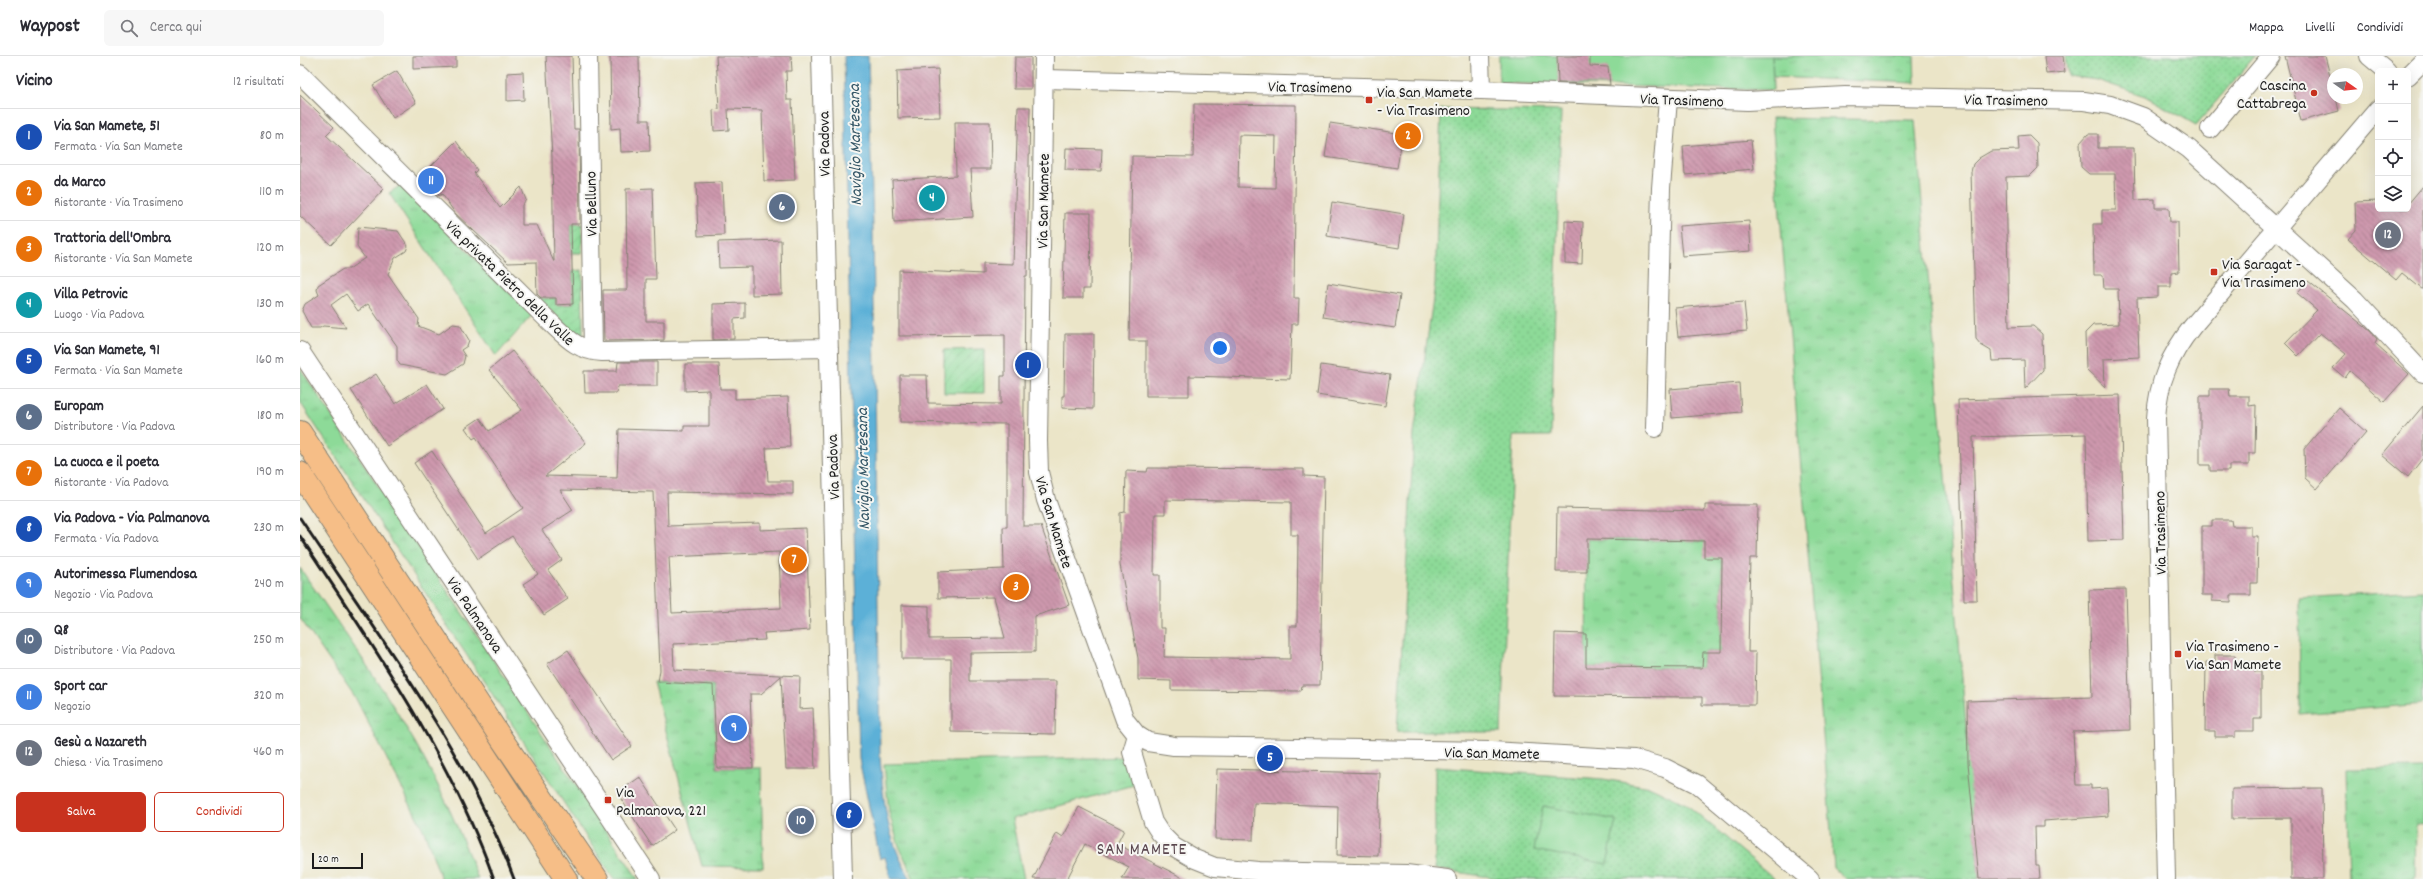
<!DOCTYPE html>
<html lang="it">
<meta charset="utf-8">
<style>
:root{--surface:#fff;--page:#f7f7f7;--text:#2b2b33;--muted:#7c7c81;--line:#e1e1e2;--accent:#c8321e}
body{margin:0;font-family:Dekko,sans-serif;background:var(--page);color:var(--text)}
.controls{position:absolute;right:12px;top:12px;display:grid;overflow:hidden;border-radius:6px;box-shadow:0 4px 16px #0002}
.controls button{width:36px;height:36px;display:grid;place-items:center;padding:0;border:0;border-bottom:1px solid var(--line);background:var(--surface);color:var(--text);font:20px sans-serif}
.compass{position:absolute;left:2027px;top:12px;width:36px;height:36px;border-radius:50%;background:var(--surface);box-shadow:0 4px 16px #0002;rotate:104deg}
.scale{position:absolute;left:12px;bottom:10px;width:51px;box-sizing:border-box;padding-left:4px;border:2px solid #1c1c1c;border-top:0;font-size:11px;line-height:14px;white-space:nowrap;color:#1c1c1c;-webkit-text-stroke:3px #f6f6f2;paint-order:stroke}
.you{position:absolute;left:920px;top:292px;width:14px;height:14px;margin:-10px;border:3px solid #fff;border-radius:50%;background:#1a73e8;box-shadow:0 0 0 6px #1a73e833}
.badge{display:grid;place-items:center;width:26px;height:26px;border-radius:50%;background:var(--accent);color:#fff;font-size:13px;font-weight:700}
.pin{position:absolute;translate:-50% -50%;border:2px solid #fff;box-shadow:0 1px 4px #0006}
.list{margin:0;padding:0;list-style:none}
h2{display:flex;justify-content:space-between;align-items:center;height:52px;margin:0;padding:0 16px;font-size:17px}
h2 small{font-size:13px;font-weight:400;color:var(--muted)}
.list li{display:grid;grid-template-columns:26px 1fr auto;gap:12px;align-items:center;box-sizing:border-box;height:56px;padding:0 16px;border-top:1px solid var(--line)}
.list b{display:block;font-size:15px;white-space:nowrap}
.list p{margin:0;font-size:13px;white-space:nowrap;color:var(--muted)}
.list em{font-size:13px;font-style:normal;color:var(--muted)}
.actions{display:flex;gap:8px;padding:12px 16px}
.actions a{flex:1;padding:9px 0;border:1px solid var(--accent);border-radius:6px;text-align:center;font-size:14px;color:var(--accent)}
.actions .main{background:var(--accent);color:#fff}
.icon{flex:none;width:22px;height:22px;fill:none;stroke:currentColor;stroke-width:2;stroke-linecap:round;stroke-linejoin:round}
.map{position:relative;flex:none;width:2123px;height:823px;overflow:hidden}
header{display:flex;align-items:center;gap:24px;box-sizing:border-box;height:56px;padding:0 20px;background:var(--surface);border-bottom:1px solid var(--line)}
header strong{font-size:19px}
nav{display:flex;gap:22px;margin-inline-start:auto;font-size:14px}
.search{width:280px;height:36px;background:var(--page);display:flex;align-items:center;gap:10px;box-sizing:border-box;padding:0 14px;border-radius:6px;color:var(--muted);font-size:15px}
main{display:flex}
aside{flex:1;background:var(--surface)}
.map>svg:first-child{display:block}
.grass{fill:url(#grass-tufts);stroke:#547b5a}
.park{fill:url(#park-dots);stroke:#547b5a}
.garden{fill:url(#garden-furrows);stroke:#547b5a}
.pitch{fill:#8dda98;stroke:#547b5a}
.water{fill:#5bb0d7;stroke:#3c667a}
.building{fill:url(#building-back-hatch);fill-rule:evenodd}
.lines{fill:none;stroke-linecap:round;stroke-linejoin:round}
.minor-casing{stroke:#848072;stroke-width:20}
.highway-casing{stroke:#848072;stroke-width:24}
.minor{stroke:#fff;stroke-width:18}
.highway{stroke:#f6be87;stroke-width:22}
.rail{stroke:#1c1c1c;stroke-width:3}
.poi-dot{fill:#c8321e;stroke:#f6f6f2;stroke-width:1.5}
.labels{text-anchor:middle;stroke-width:4;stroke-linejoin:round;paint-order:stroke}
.poi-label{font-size:16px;fill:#1c1c1c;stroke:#f6f6f2;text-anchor:start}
.street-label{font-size:16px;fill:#1c1c1c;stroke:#f6f6f2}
.water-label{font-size:17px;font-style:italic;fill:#355767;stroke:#f6f6f2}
.neighbourhood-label{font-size:17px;letter-spacing:1px;fill:#5a474f;stroke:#f6f6f2}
</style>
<header>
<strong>Waypost</strong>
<div class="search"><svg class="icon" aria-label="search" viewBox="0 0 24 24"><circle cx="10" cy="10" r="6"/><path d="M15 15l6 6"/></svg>Cerca qui</div>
<nav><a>Mappa</a><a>Livelli</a><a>Condividi</a></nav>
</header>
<main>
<aside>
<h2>Vicino<small>12 risultati</small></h2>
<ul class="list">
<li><span class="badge" style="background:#1a4fb4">1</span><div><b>Via San Mamete, 51</b><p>Fermata · Via San Mamete</p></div><em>80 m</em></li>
<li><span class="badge" style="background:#e8710a">2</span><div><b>da Marco</b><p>Ristorante · Via Trasimeno</p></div><em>110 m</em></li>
<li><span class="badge" style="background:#e8710a">3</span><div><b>Trattoria dell'Ombra</b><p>Ristorante · Via San Mamete</p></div><em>120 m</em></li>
<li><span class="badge" style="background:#0f9aa8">4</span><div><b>Villa Petrovic</b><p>Luogo · Via Padova</p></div><em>130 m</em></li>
<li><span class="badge" style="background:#1a4fb4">5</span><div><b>Via San Mamete, 91</b><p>Fermata · Via San Mamete</p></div><em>160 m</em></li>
<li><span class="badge" style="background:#5c6f8a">6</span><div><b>Europam</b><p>Distributore · Via Padova</p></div><em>180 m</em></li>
<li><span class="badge" style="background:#e8710a">7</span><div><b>La cuoca e il poeta</b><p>Ristorante · Via Padova</p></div><em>190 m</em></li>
<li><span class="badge" style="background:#1a4fb4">8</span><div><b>Via Padova - Via Palmanova</b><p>Fermata · Via Padova</p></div><em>230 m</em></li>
<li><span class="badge" style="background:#3f7fe0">9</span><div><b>Autorimessa Flumendosa</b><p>Negozio · Via Padova</p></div><em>240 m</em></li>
<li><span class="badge" style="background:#5c6f8a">10</span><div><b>Q8</b><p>Distributore · Via Padova</p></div><em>250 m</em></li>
<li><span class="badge" style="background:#3f7fe0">11</span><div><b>Sport car</b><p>Negozio</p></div><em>320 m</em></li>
<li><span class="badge" style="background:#6b7280">12</span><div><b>Gesù a Nazareth</b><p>Chiesa · Via Trasimeno</p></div><em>460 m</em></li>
</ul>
<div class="actions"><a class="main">Salva</a><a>Condividi</a></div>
</aside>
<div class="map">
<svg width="2123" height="823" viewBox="0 0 2123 823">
<defs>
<pattern id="grass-tufts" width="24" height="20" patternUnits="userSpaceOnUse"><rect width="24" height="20" fill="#8dda98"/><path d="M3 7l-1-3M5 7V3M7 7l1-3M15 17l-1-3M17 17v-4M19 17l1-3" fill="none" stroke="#79ba82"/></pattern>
<pattern id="park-dots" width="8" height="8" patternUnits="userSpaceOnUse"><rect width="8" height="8" fill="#8dda98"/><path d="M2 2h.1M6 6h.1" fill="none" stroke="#79ba82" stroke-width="1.8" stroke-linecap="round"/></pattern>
<pattern id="garden-furrows" width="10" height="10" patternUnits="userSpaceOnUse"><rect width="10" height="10" fill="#8dda98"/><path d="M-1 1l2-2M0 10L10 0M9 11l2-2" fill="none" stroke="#79ba82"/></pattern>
<pattern id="building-back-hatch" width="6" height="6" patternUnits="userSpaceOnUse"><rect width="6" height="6" fill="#ce98ad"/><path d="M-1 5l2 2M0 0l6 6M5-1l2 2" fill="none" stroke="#a67b8c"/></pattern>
</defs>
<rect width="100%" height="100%" fill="#f6f6f2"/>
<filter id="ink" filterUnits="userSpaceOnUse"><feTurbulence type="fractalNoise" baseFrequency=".025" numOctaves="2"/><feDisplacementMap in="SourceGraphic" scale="8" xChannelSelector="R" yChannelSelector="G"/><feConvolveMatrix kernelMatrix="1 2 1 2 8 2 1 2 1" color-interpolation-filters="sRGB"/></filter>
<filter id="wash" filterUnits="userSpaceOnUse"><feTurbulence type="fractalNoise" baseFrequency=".012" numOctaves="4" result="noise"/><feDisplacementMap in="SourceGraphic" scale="16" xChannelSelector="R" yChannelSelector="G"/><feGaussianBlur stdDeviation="0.9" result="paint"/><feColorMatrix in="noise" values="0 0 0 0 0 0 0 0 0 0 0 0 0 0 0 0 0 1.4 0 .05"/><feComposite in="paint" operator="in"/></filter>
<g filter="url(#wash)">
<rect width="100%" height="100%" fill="#ebe5c8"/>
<path class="grass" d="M1472 0H1614L1615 27 1473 21Z
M1472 62 1615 64 1679 823H1546L1534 812Z
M101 129 232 259 196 300 89 137Z
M0 312 338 823H314L0 346Z
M1287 483 1404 485 1422 502 1421 596H1403L1402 612 1286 611Z
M0 512C45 578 93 643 130 714 149 750 164 786 178 823H141L125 777 56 643 0 562Z
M2123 535V648L2000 658 1999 542Z
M353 626 413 629 417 712H461L463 811 402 810Z
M826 701 834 729 712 763 724 823H614L599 790 589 757 584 708Z
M2123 712V769L2116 768 2115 823H2049L2046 713Z"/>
<path class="park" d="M1765 0H1955L1896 69 1845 40 1797 24 1768 20Z
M1141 53 1261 55 1251 380H1213L1201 676H1097L1114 378 1135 228Z
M1135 711 1303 723 1351 731 1386 748 1475 823H1203L1135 813Z"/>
<path class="garden" d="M271 168H282V197H271Z
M282 214 283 279 280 281 237 242H256V249L273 248V215Z
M684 293V337H644V294Z"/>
<path class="pitch" d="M1199 0H1472L1473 34 1199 27Z
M1243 750 1316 764 1307 808 1234 794Z"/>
<path class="water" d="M544 0H568L573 171 580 701C584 747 586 782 611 823H591L585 801 580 803 559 703Z"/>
<g id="blocks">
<path class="building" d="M113 0H156V11L113 13Z
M246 0H272L274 73H279L280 168H271L273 248 256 249V242H241L237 238 236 206 208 207 155 157 142 138 139 140 123 118 156 85 177 114 174 117 200 152 221 131 226 144 222 149V169H237L254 206 252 101Z
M310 0H339L340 64H349L350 95 321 96 320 72 311 73Z
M416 0H491L492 15H486L487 44H492L495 124 464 125 462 54 428 53 429 74 414 75 413 54 419 53Z
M1257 0H1290V10L1308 11 1310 29 1258 27Z
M1744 0H1763L1765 16 1746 18Z
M1985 0H2025L2033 31V42H2036L2039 55 2001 65Z
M715 1H731V33H714Z
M638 13 640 61 598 62 597 15Z
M97 15 116 47 93 62 73 29Z
M223 16 224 44 207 45V17Z
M0 39 34 71 26 79 84 133 31 189 0 160Z
M894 48 996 49 994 242H999L998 268H992L990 323 889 320V340H846V285H829L832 100 893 101ZM939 79 976 80 975 132 938 131Z
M718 51H730L727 220H725L723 470H741L769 549 735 560V596L670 597V625H756L755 678 651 676V603H602V549L629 550V583L705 582 694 541 638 542V516L704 513 703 471H707V368L600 366V319H627L628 347 701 348V320H705V279L599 280V214L683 218V207L713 208Z
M655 66H690L691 113H670L673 161 594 166 592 124 656 120Z
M1030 67 1103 78 1097 112 1025 101Z
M1788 78H1798V92H1834L1835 144 1855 143V152H1869L1870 166H1878L1879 216 1871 217V231H1858V241L1837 242 1839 301 1804 303 1805 331 1786 313 1785 277 1793 269 1819 268 1818 233H1804L1803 219H1794L1793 168H1802V154H1816L1815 118H1789L1781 111 1780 87Z
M1729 79 1737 87 1738 112 1730 120 1706 121 1709 271 1733 270 1742 278 1743 314 1725 333 1724 304 1692 305 1691 295 1681 289 1676 283 1671 116 1673 108 1679 102 1691 95 1719 94 1718 80Z
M1451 84 1454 113 1385 119 1383 90Z
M766 92 802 93 801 115 765 114Z
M422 126 424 179 398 180 396 127Z
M2123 130V234L2102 217 2096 224 2048 183 2056 174 2055 146 2078 145V153H2108V148Z
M353 132 356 223H346V265H364V284L304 285 303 234H327L326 133Z
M1032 146 1104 158 1099 192 1027 180Z
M765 157H791L790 233H783V242H763Z
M1265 165 1283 166 1282 208 1265 207Z
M1449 165 1451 195 1382 200 1379 170Z
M58 171 98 175 108 190 106 195 95 202 88 218 119 263 118 270 139 278 153 268 160 269 169 284 167 290 161 294 165 300 163 308 147 318 100 309 97 304V290L68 248 58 255 46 238 31 249 46 272 23 270 20 272H11L2 255 5 248 19 239 17 234 18 229 43 213H49L65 202 57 191Z
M481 184 482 238 452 239V211L419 212 418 186Z
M2008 225 2070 275 2077 283 2075 287 2109 318 2084 346 2050 315 2045 322 2033 312 2046 298 2020 277 1998 300 1985 287 2017 254 1997 237Z
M1028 227 1100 239 1095 272 1023 261Z
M1444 246 1447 275 1378 281 1375 252Z
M445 247V262L434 263V283L413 284V248Z
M765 278H794L793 353 762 352V340H764Z
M212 295 286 387 245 420 317 422 319 373 384 375V370H409V334L385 335V308H419L420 333H435V343L488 341 490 391 466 392 468 425H493V438L367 436 368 470 460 467V474L506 472 510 574 464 577 465 584 373 588 374 614 500 620 499 653 513 652 515 713H486L481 620 461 638H450L453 712H417L413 629 358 626 360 614 353 436 260 434 273 454 242 474 262 504 248 514 268 543 244 559 223 528 238 518 212 480 178 503 114 407 132 395 186 477 223 452 176 381 173 383 165 372 180 362 189 375 222 354 189 314ZM479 496 481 552 372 557 369 501Z
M318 306H357V330H318L317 337H285L284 315H317Z
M1021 309 1090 319 1085 350 1017 339Z
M76 318 95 348 127 328 143 353 87 390 51 334Z
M1439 327 1441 356 1372 362 1370 333Z
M1910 333H1929L1930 340H1949V350L1956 349 1955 397H1949V409H1929V415H1910V409H1900V340H1910Z
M1820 339 1824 484 1788 485 1786 378 1673 381 1677 544H1664L1658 344Z
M2123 350V402L2108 421 2082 399Z
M2039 352 2066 376 2017 433 2005 422 2004 393Z
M848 412 1004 413V420L1024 421 1020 629H1002L1001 635 871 634V625L838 624V602L820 509V457L825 456 826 415 847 416ZM865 444 991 446V479H998L997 570H990V603L864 601 865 572H860V519H854L855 458H865Z
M1405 449H1458L1457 502H1450L1448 596H1456L1455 649H1402V641L1254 640 1255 577 1286 578V611L1402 612 1403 596H1421L1422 502H1404V485L1287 483V516H1256L1257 452 1405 455Z
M1912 464H1931L1932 470H1951V480H1958L1957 527H1951V539H1931V546L1912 545V539H1902V470H1912Z
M1826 533 1830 674 1773 676 1776 729H1791V733L1807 732 1808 760 1744 765V771H1735L1736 809H1739L1740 823H1679L1668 707 1667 645 1792 641 1789 534Z
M268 594 332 690 311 704 247 608Z
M1915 599H1935V606H1955V616H1961V663H1954V675H1935V681H1915V675H1905L1906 606H1915Z
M917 713 1080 717 1078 800 1037 799 1038 750 954 747 953 784 915 783Z
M340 721 375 774 352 790 317 737Z
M2022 732 2023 823H1991V762L1932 763V733Z
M779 751 824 774 817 788 885 823H822L829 811 785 788 767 823H733L757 777 763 781Z
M513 755V774L489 775 488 756Z"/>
</g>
</g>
<g filter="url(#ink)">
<use href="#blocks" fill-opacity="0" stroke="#848072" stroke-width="1"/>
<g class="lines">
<defs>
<path id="minor" d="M288 0 293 295
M521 0 543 823
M744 0 738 385 739 416 746 444 825 664 837 679 848 686 874 690 1192 695 1334 703 1365 712 1397 728 1510 823
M1180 0 1181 34
M2069 0 2087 15
M0 18 252 268C268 283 279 295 302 296L529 292
M2108 20 2123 5
M744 23 1181 34 1447 45 1545 40 1784 45 1810 49 1843 61 1889 93 2055 244 2123 317
M1910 73 1971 0
M0 295 351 823
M1355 372 1361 132 1368 43
M837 679 832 696 853 766 860 777 874 791 895 803 915 811 958 815 1106 818 1147 823
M1866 823 1856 362C1858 326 1870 299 1892 271L2078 53"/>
<path id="highway" d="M0 376 201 682 297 823
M0 417 266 823"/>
</defs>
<use href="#minor" class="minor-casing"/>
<use href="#highway" class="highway-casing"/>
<use href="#minor" class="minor"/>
<use href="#highway" class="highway"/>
<path class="rail" d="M0 462C76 576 166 694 214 823
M0 480C73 590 149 698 194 823"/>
</g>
</g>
<g class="poi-dot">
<circle cx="2014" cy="37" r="4"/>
<rect x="1065" y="40" width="8" height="8" rx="2"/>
<rect x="1910" y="212" width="8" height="8" rx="2"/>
<rect x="1874" y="594" width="8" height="8" rx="2"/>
<rect x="304" y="740" width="8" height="8" rx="2"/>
</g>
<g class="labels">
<g class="poi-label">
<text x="2006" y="34" text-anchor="end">Cascina<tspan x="2006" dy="18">Cattabrega</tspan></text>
<text x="1077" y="41">Via San Mamete<tspan x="1077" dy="18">- Via Trasimeno</tspan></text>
<text x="1922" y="213">Via Saragat -<tspan x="1922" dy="18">Via Trasimeno</tspan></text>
<text x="1886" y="595">Via Trasimeno -<tspan x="1886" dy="18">Via San Mamete</tspan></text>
<text x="316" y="741">Via<tspan x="316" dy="18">Palmanova, 221</tspan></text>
</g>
<g class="street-label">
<text transform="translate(1010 30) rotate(1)" y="6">Via Trasimeno</text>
<text transform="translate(1382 43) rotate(2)" y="6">Via Trasimeno</text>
<text transform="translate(1706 43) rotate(1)" y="6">Via Trasimeno</text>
<text transform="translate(523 88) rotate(-91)" y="6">Via Padova</text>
<text transform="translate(742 145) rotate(-89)" y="6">Via San Mamete</text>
<text transform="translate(290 148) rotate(-91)" y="6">Via Belluno</text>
<text transform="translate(211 226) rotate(44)" y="6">Via privata Pietro della Valle</text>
<text transform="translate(532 411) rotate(-92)" y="6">Via Padova</text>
<text transform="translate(755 466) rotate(73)" y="6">Via San Mamete</text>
<text transform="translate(1859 477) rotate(-91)" y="6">Via Trasimeno</text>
<text transform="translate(176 558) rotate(56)" y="6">Via Palmanova</text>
<text transform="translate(1192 696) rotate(1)" y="6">Via San Mamete</text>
</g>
<g class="water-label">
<text transform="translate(554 89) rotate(-91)" y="6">Naviglio Martesana</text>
<text transform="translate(562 413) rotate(-91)" y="6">Naviglio Martesana</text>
</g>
<g class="neighbourhood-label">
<text x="842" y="798">SAN MAMETE</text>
</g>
</g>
</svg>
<div class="controls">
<button>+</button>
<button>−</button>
<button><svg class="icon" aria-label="locate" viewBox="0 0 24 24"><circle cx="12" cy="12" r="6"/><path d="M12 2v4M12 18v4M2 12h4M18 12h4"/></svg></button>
<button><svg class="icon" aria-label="layers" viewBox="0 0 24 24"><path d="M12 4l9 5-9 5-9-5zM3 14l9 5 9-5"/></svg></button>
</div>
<svg class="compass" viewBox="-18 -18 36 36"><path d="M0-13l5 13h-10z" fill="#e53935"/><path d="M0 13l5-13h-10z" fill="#7c7c81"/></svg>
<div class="scale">20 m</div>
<div class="you"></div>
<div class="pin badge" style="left:728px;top:309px;background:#1a4fb4">1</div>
<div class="pin badge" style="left:1108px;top:80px;background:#e8710a">2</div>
<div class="pin badge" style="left:716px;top:531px;background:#e8710a">3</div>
<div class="pin badge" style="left:632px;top:142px;background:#0f9aa8">4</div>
<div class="pin badge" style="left:970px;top:702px;background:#1a4fb4">5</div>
<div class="pin badge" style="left:482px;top:151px;background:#5c6f8a">6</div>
<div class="pin badge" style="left:494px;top:504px;background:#e8710a">7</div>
<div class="pin badge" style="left:549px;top:759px;background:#1a4fb4">8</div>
<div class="pin badge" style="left:434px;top:672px;background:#3f7fe0">9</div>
<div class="pin badge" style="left:501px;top:765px;background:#5c6f8a">10</div>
<div class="pin badge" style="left:131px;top:125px;background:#3f7fe0">11</div>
<div class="pin badge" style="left:2088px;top:179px;background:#6b7280">12</div>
</div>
</main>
